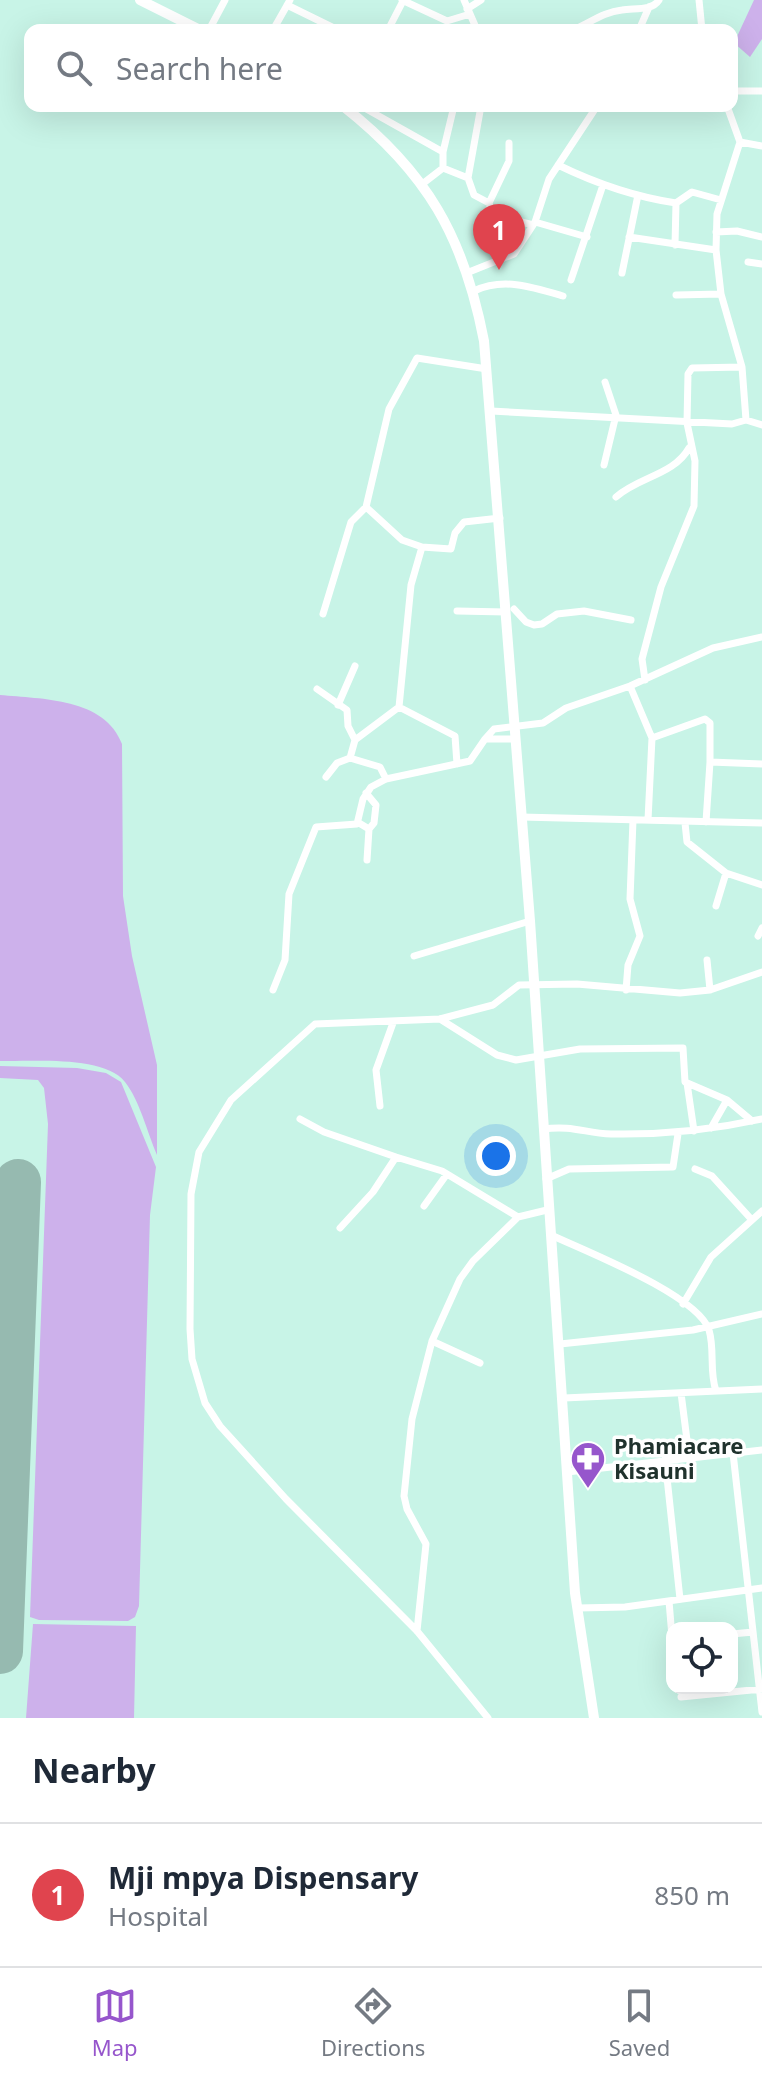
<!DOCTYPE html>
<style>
:root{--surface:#fff;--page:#f2f2f3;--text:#1f2937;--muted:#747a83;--line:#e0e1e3;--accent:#9656cc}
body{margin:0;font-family:"Noto Sans",sans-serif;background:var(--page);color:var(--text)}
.controls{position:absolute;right:24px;bottom:24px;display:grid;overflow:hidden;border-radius:16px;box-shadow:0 8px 32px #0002}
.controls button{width:72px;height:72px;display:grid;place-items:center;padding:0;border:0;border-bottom:2px solid var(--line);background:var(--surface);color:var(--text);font:40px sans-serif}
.you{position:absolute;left:496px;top:1156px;width:28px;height:28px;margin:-20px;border:6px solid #fff;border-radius:50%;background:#1a73e8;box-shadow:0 0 0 12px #1a73e833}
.badge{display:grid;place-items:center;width:52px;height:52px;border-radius:50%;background:var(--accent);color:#fff;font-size:26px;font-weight:700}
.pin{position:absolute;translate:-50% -66px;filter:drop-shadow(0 2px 4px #0008)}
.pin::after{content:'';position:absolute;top:42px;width:28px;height:24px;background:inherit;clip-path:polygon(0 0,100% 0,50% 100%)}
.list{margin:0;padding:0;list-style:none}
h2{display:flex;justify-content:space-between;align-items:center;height:104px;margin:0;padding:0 32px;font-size:34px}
h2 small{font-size:26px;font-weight:400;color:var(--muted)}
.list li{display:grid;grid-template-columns:52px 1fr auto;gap:24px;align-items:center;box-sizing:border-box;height:144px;padding:0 32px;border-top:2px solid var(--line)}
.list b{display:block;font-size:30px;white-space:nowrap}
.list p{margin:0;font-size:26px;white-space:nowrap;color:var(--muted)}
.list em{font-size:26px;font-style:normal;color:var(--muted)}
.icon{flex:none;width:44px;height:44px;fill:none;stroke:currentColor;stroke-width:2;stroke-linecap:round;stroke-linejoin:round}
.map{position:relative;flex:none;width:762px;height:1718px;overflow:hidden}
.search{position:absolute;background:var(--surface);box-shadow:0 8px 32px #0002;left:24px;right:24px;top:24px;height:88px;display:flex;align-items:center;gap:20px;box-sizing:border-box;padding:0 28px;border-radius:16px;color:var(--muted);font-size:30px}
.sheet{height:248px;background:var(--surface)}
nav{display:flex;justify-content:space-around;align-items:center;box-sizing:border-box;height:112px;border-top:2px solid var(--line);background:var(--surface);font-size:22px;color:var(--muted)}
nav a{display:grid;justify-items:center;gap:4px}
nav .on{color:var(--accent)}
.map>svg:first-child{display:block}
.green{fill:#cdb1eb}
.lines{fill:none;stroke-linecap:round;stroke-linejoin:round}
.taxiway{stroke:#96bab0;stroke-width:18}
.runway{stroke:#96bab0;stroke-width:46}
.street{stroke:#fff;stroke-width:7}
.secondary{stroke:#fff;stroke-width:10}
.labels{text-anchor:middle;stroke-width:7;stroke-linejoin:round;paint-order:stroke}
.poi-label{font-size:22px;font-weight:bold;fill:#20322d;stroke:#fff;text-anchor:start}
</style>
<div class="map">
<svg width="762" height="1718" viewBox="0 0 762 1718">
<rect width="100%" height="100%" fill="#c8f4e7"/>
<path class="green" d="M754 0H762V39L750 57 734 43Z
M0 695C42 699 105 698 122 744L123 896 132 956 157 1065V1155C147 1132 140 1101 125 1082 104 1055 32 1062 0 1061Z
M0 1066 77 1068 106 1073 121 1082 156 1167 150 1215 139 1606 135 1617 128 1621 39 1620 30 1617 48 1124 44 1088 38 1080 0 1078Z
M33 1624 136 1626 134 1718H26Z"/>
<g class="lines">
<path class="taxiway" d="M0 1181C15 1184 36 1193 28 1212 25 1219 19 1223 16 1229
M0 1257 15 1268
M0 1602 2 1597"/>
<path class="runway" d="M0 1651 18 1182"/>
<path class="street" d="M402 0 447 21 470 14
M464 0 477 30
M699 0 702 30
M287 5 338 30
M467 9 481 0
M209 30 225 0
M273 30 290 0
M388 30 403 1
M573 30C590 23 603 12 622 10 635 8 652 11 659 0
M639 30 649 7
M732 91H762
M361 106 443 152
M481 106 468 178 474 195 489 203 509 161V143
M740 142 762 146
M558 165C595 183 635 197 676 203L692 192 721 200
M443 168 468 178
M421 185 443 168V152L454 106
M489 203 492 214 533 225
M535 222 587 237
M716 232 737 231 762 237
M629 237 716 250
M675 245 676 203
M748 262 762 264
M469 272 514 254 535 222 549 179 597 106
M622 273 638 195
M571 280 603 185
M474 291C503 277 533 287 563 296
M676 295 721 294
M742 367 746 420
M491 411 732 424 746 420 762 425
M604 465 616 415 605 382
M616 497C638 477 674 475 689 448
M366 507 402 540 422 547
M514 609 526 622 534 625 542 624 557 614 584 611 631 620
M457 611 506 612
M323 614 351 522 366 507 389 409 417 358 487 369
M645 680 642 659 661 587 694 506 695 461 687 423 688 374 692 368 742 367 721 294 716 250 717 214 740 142 727 106
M630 686 652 738 705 719 710 723V762L762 764
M317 689 347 710 348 726 355 740
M338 705 355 666
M485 739 494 729 543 723 566 708 630 686 713 648 762 637
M350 758 380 767 386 779
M457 764 455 736 399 707 411 585 422 547 451 549 455 533 464 522 500 518
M326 777 337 763 350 758 355 740 399 707
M366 793 376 805 374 823 369 829
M521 817 762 823
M648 820 652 738
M706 822 710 762
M359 823 369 829 367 860
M685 823 687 842 726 873 762 885
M716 906 726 873
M758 936 762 928
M414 956 530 921
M707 960 710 990
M273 990 285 960 289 894 316 827 357 824 363 799 371 787 386 779 470 761 485 739H516
M626 990 628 965 640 936 630 899 633 820
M440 1019 497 1055 516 1060 580 1049 683 1048 685 1082 727 1100 752 1121
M687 1083 694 1131
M380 1106 376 1070 393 1023
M300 1119 324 1132 396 1157 373 1192 340 1228
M711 1128 727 1100
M543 1129C573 1125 585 1133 611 1134 663 1135 712 1130 762 1119
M396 1157 442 1171 518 1217
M695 1169 712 1176 752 1220
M546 1179 569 1169 673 1167 678 1134
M424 1206 447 1174
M551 1235C585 1251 698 1295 709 1330 715 1350 709 1371 716 1391
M683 1304 711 1257 762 1211
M432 1341 480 1363
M560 1344 693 1330 762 1314
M681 1393 689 1456
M564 1398 762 1389
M733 1453 762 1712
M665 1459 680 1599
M567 1472 762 1450
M669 1601 672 1637
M578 1608 625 1607 762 1588
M417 1631 426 1544 407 1509 404 1496 412 1419 432 1341 460 1279 473 1261 518 1217 547 1210
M732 1634 753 1632
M681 1697 762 1689
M488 1718 417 1631 286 1499 220 1426 205 1403 192 1359 190 1329 191 1194 199 1152 231 1100 315 1024 440 1019 493 1005 519 985 577 984 680 993 710 990 762 972"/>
<path class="secondary" d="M140 0 200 30
M343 106C427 172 464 237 484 341L530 921 575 1593 594 1718"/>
</g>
<defs>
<symbol id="pharmacy-pin" viewBox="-11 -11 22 30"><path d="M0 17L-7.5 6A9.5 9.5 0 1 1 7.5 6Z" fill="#9656cc" stroke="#fff"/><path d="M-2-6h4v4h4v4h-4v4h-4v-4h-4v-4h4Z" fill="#fff"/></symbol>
</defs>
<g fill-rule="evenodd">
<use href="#pharmacy-pin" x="568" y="1439" width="40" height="54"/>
</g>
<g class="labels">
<g class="poi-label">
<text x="614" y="1454">Phamiacare<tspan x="614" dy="25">Kisauni</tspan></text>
</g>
</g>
</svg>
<div class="controls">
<button><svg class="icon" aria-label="locate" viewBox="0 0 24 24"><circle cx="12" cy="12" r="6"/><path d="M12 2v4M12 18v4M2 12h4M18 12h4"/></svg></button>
</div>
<div class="you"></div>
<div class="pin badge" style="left:499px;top:270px;background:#e0444e">1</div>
<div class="search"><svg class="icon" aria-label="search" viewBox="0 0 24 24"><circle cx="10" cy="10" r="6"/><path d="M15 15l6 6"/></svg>Search here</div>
</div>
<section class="sheet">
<h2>Nearby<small></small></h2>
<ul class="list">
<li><span class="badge" style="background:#e0444e">1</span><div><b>Mji mpya Dispensary</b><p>Hospital</p></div><em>850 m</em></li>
</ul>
</section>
<nav>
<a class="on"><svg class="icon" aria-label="map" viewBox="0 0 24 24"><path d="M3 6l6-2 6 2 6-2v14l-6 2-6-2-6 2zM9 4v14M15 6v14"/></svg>Map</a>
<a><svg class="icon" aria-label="directions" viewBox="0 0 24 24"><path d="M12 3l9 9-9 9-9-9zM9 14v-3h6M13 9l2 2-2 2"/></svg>Directions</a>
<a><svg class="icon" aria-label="saved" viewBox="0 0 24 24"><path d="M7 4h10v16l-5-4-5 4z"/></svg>Saved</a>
</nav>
